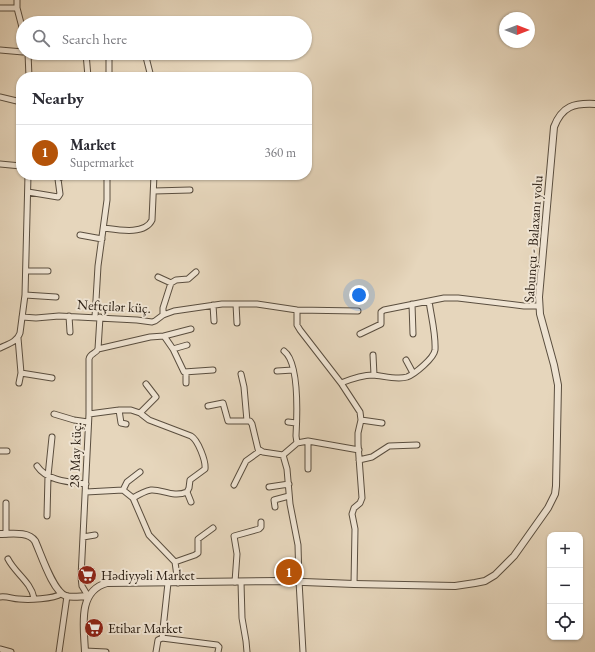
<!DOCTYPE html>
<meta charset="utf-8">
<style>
:root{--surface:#fff;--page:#f7f7f7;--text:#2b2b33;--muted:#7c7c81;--line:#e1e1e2;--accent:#b45309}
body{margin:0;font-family:"EB Garamond",serif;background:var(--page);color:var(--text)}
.controls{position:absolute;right:12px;bottom:12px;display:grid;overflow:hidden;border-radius:8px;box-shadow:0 1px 3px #0004}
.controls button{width:36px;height:36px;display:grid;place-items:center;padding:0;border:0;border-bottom:1px solid var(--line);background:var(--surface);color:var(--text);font:20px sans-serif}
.compass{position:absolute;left:499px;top:12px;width:36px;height:36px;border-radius:50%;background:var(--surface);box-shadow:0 1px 3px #0004;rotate:90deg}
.you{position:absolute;left:359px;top:295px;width:14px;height:14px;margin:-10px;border:3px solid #fff;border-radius:50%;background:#1a73e8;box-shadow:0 0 0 6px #1a73e833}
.badge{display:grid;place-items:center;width:26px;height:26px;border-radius:50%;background:var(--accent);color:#fff;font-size:13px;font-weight:700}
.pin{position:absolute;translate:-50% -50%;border:2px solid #fff;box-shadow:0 1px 4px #0006}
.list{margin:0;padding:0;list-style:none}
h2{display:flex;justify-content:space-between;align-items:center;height:52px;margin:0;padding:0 16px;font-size:17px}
h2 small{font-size:13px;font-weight:400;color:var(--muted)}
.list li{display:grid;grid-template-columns:26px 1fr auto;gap:12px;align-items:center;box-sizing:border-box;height:56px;padding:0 16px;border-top:1px solid var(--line)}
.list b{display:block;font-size:15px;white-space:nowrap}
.list p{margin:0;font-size:13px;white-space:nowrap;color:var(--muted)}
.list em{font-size:13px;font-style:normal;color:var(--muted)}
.icon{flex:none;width:22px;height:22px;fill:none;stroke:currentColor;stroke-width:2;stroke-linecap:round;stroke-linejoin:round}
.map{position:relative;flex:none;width:595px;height:652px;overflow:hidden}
.search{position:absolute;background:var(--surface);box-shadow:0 1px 3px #0004;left:16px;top:16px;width:296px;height:44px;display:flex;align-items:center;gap:10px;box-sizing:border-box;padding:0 14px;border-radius:22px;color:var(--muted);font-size:15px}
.panel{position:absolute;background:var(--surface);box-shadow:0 1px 3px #0004;left:16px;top:72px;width:296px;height:108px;border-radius:16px}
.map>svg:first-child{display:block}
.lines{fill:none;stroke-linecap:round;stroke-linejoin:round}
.minor-casing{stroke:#5a4e3f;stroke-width:7}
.tertiary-casing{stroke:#5a4e3f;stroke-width:8}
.minor{stroke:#efe4d3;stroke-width:5}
.tertiary{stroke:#efe4d3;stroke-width:6}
.labels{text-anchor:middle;stroke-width:4;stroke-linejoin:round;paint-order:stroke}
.street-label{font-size:14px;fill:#2c2015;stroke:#efe4d3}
.poi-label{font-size:14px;fill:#2c2015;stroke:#efe4d3;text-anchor:start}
</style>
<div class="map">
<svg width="595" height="652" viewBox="0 0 595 652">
<rect width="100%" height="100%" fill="#e6d6bc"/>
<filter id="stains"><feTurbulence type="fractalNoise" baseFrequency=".005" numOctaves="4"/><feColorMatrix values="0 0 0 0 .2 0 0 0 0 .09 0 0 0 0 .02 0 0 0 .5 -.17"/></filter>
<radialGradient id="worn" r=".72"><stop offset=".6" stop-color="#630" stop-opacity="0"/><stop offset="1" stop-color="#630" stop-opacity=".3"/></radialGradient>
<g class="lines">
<defs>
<path id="minor" d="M17 0V8L23 31
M0 8H17
M0 50 23 52
M28 53 29 77
M86 53 88 77
M145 53 151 77
M109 77V58
M0 97 21 102
M0 164 21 166
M154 191 190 190
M28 192 58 197 60 194 58 179 64 175
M104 228C119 230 145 235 152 220L154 175
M80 235 102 239
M26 271H48
M158 277 171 283
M25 295 56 297
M236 304 237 323
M412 304 413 334
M213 305 214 321
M297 310V325L300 330 341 383 360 412 361 420 358 433V444L362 498 360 503 354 508 352 514 355 529 354 584
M163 315V308L171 283 176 280 188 279 196 272
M69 316 70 332
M22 317 36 318 59 316 137 320 152 322 155 321 163 315 174 311 222 304H257L297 310 358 311
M95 317 98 266 107 200V175
M360 334 381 324V312L384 310 444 298H458L524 306H539
M164 336 191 329
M18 338 21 373 52 378
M0 348C8 344 17 342 20 333L25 295 28 175
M98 349 150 337 164 336 173 349 184 372 213 370
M173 349 187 345
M284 351C300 363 297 418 296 436L297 443
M373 355 374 375
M406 360 413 373
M277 371 293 370
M241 374 244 387 247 421
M19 383 21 373
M186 383V373
M341 383C351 379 362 375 373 375 384 376 397 380 407 377 415 374 434 358 435 350 436 334 431 316 429 301
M208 406 223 403 228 421H250L252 424 258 449 263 452 283 455 297 443 308 441 359 450
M119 410 121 423 126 424
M140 413 156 397 146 384
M54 414 74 420 88 422
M89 414 119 410H131L140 413 149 420 191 436C198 440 206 461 205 469L190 480 189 488 187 492C173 498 162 489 151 490 145 491 138 495 133 498L149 535 175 562 178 583
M361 420 382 423
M288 422 296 423
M308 441V469
M0 451H7
M283 455 287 469 290 504 298 545 299 581 303 652
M359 460 372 457 389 446 417 445
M37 466C47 481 69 482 86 484
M234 485 246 461 260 451
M269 487 289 484
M123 490 127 482 140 472
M86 492 123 490 133 498
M187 492 191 502
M6 503V534
M275 507 274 500 289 496
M47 516 48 476 52 437
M83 537 95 535
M8 559C15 573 31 582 34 598
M175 562 195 555 198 553V539L213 528
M235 582 237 554 234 536 259 529 261 527V522
M241 582 242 618 246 641 247 652
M88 596 82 586 81 577 89 414V359C90 353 96 354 98 349L100 317
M0 597C8 596 12 599 19 599 29 600 53 599 61 594
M162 638 168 583
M0 649 11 652
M85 651 106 652
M59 652 67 596
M156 652 158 640 162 638 217 645 219 647 218 652"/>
<path id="tertiary" d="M0 534C11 534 28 531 35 541 41 554 53 592 66 596 73 598 81 596 88 596
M85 652C84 627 77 591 107 583L279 581 354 584 455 586 475 583 485 581 495 575 514 556 548 508 555 494 556 486 558 385 554 365 540 314 539 297 554 127C562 106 574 103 595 104"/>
</defs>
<use href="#minor" class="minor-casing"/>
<use href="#tertiary" class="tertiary-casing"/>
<use href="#minor" class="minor"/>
<use href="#tertiary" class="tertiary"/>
</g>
<defs>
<symbol id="supermarket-disc" viewBox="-11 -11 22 22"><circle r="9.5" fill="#8f2418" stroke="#efe4d3"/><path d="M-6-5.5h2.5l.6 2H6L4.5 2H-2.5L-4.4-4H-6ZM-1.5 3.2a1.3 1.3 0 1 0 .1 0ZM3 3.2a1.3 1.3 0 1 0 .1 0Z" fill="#fff"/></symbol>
</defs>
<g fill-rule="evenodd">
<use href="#supermarket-disc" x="76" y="564" width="22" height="22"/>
<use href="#supermarket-disc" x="83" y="617" width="22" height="22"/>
</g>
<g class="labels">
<g class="street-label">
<text transform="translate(533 239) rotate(-86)" y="5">Sabunçu - Balaxanı yolu</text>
<text transform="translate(114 306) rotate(3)" y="5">Neftçilər küç.</text>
<text transform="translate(75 455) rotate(-88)" y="5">28 May küç.</text>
</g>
<g class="poi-label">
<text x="101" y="580">Hədiyyəli Market</text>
<text x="108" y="633">Etibar Market</text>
</g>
</g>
<rect width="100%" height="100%" filter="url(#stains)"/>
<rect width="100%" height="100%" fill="url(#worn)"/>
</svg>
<div class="controls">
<button>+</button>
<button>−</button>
<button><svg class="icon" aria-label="locate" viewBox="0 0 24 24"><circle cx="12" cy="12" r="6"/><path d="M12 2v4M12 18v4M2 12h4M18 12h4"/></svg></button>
</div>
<svg class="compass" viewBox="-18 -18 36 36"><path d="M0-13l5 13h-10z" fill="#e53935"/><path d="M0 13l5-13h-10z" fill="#7c7c81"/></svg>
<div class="you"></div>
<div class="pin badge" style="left:289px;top:572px">1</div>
<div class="search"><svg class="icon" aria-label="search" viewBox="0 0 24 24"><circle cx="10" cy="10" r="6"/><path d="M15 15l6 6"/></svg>Search here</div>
<section class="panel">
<h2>Nearby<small></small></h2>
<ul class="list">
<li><span class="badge">1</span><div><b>Market</b><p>Supermarket</p></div><em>360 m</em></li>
</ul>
</section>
</div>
